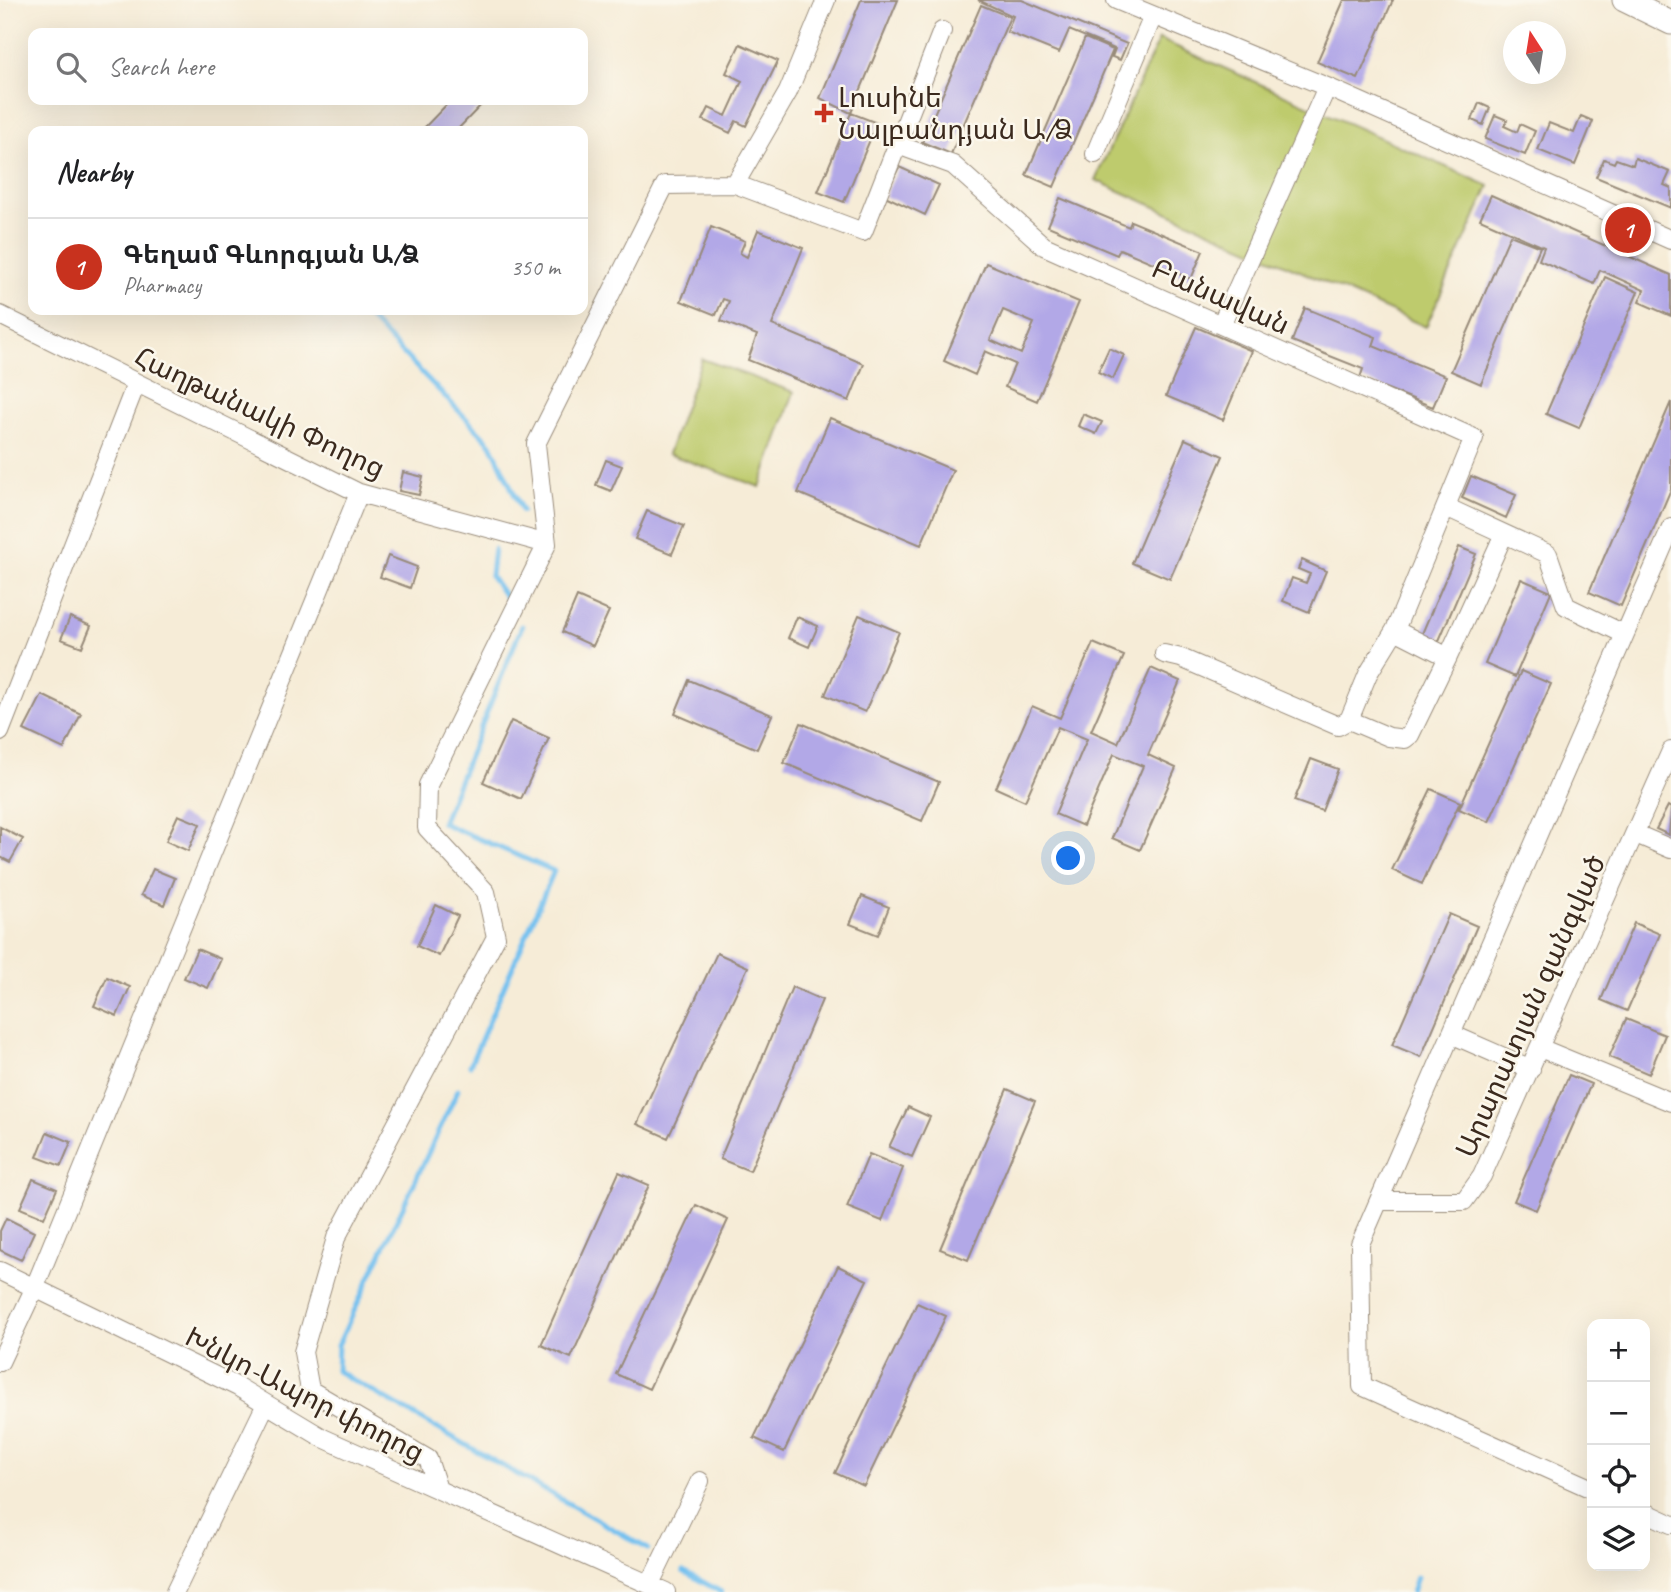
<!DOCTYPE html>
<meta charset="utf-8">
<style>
:root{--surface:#fff;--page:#f6f6f6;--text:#202124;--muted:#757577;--line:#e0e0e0;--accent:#c8321e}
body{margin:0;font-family:Caveat,"Noto Sans Armenian",sans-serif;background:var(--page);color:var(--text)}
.controls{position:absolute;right:21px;bottom:21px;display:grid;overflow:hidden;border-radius:14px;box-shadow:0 7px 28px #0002}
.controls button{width:63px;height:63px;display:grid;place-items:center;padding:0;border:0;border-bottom:2px solid var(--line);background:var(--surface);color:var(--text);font:35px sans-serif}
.compass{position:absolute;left:1503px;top:21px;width:63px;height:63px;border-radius:50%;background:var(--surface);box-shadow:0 7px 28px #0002;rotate:348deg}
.you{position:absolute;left:1069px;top:859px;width:24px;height:24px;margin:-18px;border:5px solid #fff;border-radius:50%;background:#1a73e8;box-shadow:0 0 0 10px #1a73e833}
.badge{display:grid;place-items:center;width:46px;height:46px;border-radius:50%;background:var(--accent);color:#fff;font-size:23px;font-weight:700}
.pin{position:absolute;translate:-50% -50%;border:4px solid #fff;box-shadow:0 2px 7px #0006}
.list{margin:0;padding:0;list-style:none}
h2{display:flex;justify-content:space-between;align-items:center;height:91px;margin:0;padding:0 28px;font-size:30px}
h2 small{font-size:23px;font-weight:400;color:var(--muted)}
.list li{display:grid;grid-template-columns:46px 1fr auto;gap:21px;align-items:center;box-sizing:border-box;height:98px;padding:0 28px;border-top:2px solid var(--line)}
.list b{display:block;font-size:26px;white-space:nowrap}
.list p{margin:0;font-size:23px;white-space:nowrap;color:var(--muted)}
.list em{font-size:23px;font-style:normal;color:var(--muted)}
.icon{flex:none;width:38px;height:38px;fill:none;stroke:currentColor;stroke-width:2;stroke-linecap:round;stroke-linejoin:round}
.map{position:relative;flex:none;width:1671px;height:1592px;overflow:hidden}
.search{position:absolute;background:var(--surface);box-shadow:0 7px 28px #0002;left:28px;top:28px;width:560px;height:77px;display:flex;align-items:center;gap:18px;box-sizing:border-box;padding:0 24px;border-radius:14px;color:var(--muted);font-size:26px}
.panel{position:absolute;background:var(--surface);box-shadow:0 7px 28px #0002;left:28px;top:126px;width:560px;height:189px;border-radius:14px}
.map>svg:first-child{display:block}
.green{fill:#becb6d;stroke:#7c7a46;stroke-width:2}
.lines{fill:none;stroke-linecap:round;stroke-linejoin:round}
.stream{stroke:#75c1ef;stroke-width:5}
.building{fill:#b2a8e7;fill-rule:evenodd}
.minor-casing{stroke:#988b7a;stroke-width:20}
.major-casing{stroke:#988b7a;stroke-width:25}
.minor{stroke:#fff;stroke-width:18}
.major{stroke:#fff;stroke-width:23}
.poi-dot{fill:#c8321e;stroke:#fbf7ec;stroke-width:2.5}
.labels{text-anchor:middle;stroke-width:5;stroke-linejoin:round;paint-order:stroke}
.poi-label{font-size:28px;fill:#3b2a1e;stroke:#fbf7ec;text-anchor:start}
.street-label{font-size:28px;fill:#3b2a1e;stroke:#fbf7ec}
</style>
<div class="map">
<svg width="1671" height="1592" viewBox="0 0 1671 1592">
<rect width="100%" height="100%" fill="#fbf7ec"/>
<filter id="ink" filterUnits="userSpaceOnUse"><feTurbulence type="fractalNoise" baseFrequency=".0143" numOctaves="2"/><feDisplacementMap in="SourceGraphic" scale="14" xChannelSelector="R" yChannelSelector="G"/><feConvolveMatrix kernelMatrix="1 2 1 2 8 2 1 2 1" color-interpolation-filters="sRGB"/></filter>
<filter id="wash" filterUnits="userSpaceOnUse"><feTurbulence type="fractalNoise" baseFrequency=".00686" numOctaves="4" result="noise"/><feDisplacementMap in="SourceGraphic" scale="28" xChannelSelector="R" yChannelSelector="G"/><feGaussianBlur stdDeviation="1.57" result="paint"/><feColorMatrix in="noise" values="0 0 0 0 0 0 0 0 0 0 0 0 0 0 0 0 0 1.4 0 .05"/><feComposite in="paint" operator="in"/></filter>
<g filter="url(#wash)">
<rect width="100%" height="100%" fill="#f6ecd7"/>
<path class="green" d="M1159 39 1489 186 1426 327 1095 180Z
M702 359 794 392 760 487 668 454Z"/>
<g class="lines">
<path class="stream" d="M361 310 491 444 522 511
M494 549 491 576 506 598
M470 1065 554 871 442 823 522 626
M458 1090 338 1345 337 1371 648 1549
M683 1571 721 1592
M1412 1592 1417 1577"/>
</g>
<g id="blocks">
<path class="building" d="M861 0H898L851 113 877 123 844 202 818 192 851 113 820 98Z
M978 0H1022L1127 44 1120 60 1112 57 1115 49 1069 30 1059 53 1007 32 1013 16Z
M1344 0H1393L1358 79 1317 62Z
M981 5 1010 17 951 154 922 142Z
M1085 38 1113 50 1054 187 1026 175Z
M740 44 778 61 746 126 736 121 730 133 703 120 709 108 726 116 742 81 726 73Z
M451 100H486L456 131H421Z
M1479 103 1490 108 1483 125 1472 120Z
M1495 115 1507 120 1504 126 1517 132 1520 124 1535 131 1525 155 1485 139Z
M1581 116 1593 121 1575 165 1538 150 1549 123 1574 133Z
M1635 158 1670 172 1664 185 1671 188V208L1596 177 1604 159 1614 163 1616 159 1633 165Z
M899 167 939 185 925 215 885 196Z
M1491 195 1671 275V316L1639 302 1644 290 1600 270 1594 284 1539 260 1544 247 1480 219Z
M1060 198 1129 227 1131 221 1203 251 1191 279 1120 249 1117 255 1048 226Z
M711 227 745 241 740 253 747 257 758 230 803 248 772 325 864 364 849 401 748 360 757 335 721 321 729 301 723 299 716 315 681 301Z
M1510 235 1540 247 1481 384 1451 371Z
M986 263 1079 302 1037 401 1005 387 1015 364 985 351 975 375 944 361ZM1003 310 1034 323 1021 354 990 340Z
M1605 277 1638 292 1579 428 1546 414Z
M1305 308 1376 337 1373 346 1446 376 1433 407 1360 378 1363 369 1292 341Z
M1196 327 1252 351 1223 420 1166 396Z
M1109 348 1124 355 1113 379 1098 372Z
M1671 402V489L1621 606 1589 592Z
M1083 414 1102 422 1096 434 1078 426Z
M830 418 953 470 921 545 798 493Z
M1185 439 1223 456 1170 579 1132 563Z
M606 460 622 466 611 491 596 485Z
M403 472 423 477 419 495 399 491Z
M1471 476 1516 495 1506 518 1462 498Z
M647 511 684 526 672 554 635 539Z
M1459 547 1476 554 1438 643 1421 636Z
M388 556 417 567 410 588 380 577Z
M1302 560 1326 571 1309 612 1283 601 1292 578 1306 583 1310 574 1298 569Z
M1521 579 1551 592 1515 677 1485 664Z
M577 597 609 611 593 646 562 632Z
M859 615 899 632 865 712 825 695Z
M70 617 91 626 82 647 61 639Z
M797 617 818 626 809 647 788 638Z
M1093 643 1124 656 1091 731 1118 743 1151 668 1180 681 1148 755 1176 768 1140 850 1112 838 1143 766 1114 754 1083 826 1055 814 1087 739 1058 727 1025 801 996 788 1032 706 1060 718Z
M1521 671 1551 684 1489 822 1459 809Z
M689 680 772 715 757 749 675 714Z
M42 695 81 714 64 749 24 730Z
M511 721 549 738 521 799 483 782Z
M801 723 939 782 922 821 784 763Z
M1311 759 1338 769 1322 811 1294 801Z
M1431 789 1460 802 1422 884 1392 870Z
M1668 806 1671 808 1669 835 1656 829Z
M178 815 200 824 188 851 166 841Z
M0 827 23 839 10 862 0 857Z
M153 869 175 878 164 905 141 895Z
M862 896 889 907 878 935 850 924Z
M436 905 458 916 439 956 417 946Z
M1449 914 1477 926 1421 1057 1392 1045Z
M1634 923 1660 934 1627 1011 1601 1000Z
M197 949 221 959 208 988 184 978Z
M717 953 748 967 668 1138 637 1124Z
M107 977 130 987 117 1016 94 1006Z
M792 987 822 1000 750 1171 720 1159Z
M1626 1019 1665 1035 1649 1074 1609 1057Z
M1569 1075 1591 1084 1536 1210 1514 1201Z
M1007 1089 1035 1101 968 1260 940 1249Z
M908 1107 930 1117 912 1157 889 1147Z
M47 1132 71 1142 61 1166 37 1157Z
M869 1154 903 1168 882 1221 847 1207Z
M619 1172 649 1185 571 1358 541 1345Z
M33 1179 57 1189 44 1218 20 1208Z
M696 1205 728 1220 649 1389 616 1374Z
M6 1218 34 1232 21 1260 0 1250V1231Z
M838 1266 867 1280 784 1452 754 1438Z
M917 1303 946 1316 864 1486 835 1473Z"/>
</g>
</g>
<g filter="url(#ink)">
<use href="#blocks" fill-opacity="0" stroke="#988b7a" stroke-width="2"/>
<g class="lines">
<defs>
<path id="minor" d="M1116 0 1327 87 1671 240
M898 145 953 165 1044 246 1474 438 1395 630 1448 657 1504 534
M1095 154 1153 16
M735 184 788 92 826 0
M0 315 359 493 547 544
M1221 325 1327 87
M1446 507 1548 554 1566 606 1624 634
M1164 654 1181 658 1338 726 1349 720 1368 674 1395 630
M1349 720 1389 737 1405 739 1410 735 1448 657
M0 732 136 384
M1636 834 1671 849
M1451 1034 1531 1069
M1540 1048 1671 1102
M1379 1201H1464L1482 1176 1671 751
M0 1271 238 1387 323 1438 666 1592
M0 1362 34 1289 359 493
M438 1489 428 1459 310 1390 303 1352 336 1238 496 937 486 892 427 828 428 785 547 544 536 444 665 185 735 184 863 232 942 31
M1592 1489 1362 1386 1360 1244 1671 528
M1645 1512 1671 1524
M650 1584 700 1481
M175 1592 265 1406"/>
<path id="major" d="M1624 0 1671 23"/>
</defs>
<use href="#minor" class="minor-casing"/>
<use href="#major" class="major-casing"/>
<use href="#minor" class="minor"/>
<use href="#major" class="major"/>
</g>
</g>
<path class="poi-dot" d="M820.5 102.5h7v7h7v7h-7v7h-7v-7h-7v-7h7z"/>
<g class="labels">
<g class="poi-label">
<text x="838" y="107">Լուսինե<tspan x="838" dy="32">Նալբանդյան Ա/Ձ</tspan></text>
</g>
<g class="street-label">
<text transform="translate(1221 296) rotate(24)" y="10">Բանավան</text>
<text transform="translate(260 412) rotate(25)" y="10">Հաղթանակի Փողոց</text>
<text transform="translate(1530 1006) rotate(-66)" y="10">Արարատյան զանգված</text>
<text transform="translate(305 1394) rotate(27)" y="10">Խնկո-Ապոր փողոց</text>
</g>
</g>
</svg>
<div class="controls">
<button>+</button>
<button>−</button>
<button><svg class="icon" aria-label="locate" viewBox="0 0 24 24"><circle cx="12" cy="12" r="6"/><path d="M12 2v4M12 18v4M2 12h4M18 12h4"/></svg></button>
<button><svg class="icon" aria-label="layers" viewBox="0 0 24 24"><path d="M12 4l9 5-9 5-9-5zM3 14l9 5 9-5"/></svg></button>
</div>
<svg class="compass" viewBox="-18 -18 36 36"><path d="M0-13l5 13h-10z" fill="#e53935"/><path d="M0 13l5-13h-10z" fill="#757577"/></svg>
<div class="you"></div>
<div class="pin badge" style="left:1628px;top:230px">1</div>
<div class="search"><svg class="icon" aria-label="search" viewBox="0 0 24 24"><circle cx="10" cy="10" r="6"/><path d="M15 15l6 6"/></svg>Search here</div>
<section class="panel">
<h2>Nearby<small></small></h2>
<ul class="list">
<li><span class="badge">1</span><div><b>Գեղամ Գևորգյան Ա/Ձ</b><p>Pharmacy</p></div><em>350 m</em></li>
</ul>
</section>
</div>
